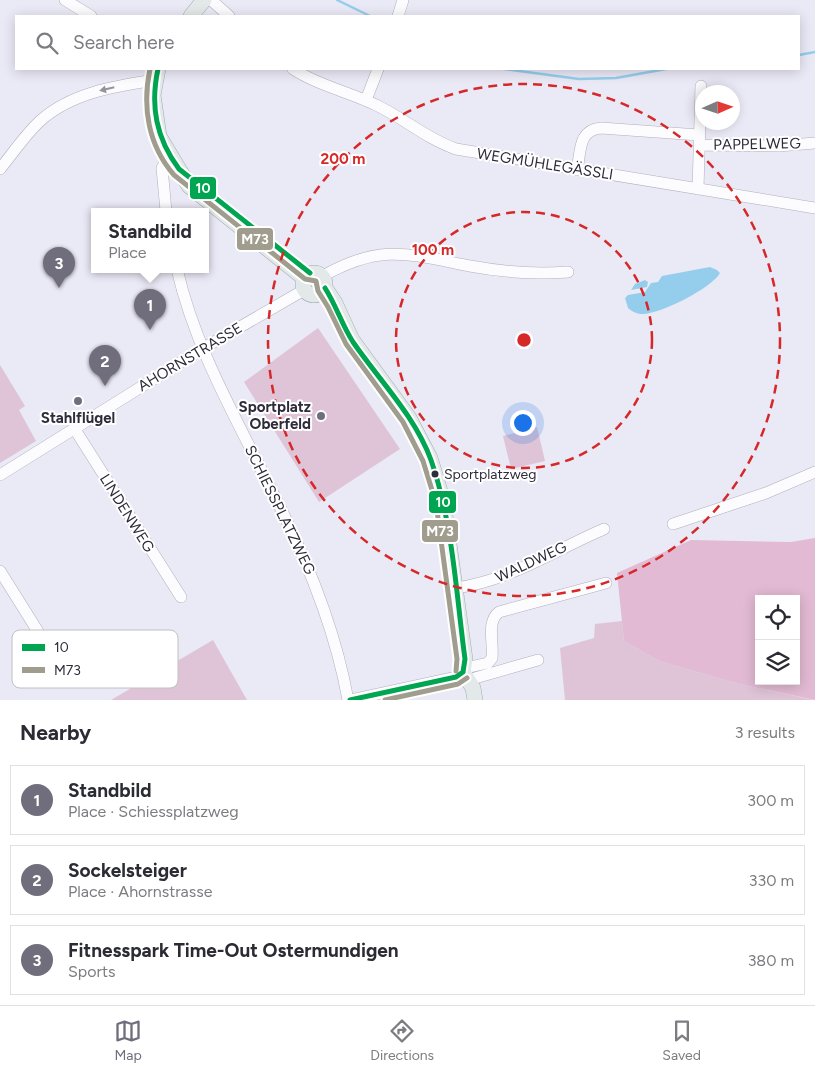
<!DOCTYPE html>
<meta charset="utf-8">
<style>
:root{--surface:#fff;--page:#f7f7f7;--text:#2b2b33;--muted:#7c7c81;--line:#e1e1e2;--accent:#706e7c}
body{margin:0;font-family:Figtree,sans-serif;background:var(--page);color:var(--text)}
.controls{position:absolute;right:15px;bottom:15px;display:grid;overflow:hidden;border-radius:0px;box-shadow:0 2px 12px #0003}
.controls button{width:45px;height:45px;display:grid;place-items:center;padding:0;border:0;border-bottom:1px solid var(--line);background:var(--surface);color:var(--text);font:25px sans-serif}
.compass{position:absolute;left:695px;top:85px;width:45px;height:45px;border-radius:50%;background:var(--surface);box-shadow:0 2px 12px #0003;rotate:87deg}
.you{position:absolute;left:522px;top:422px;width:18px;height:18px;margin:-12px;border:4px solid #fff;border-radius:50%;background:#1a73e8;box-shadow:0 0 0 8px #1a73e833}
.badge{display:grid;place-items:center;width:32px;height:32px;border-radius:50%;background:var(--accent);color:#fff;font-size:16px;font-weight:700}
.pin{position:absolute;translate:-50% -41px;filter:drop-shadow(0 1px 2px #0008)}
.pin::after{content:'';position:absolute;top:26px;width:18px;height:15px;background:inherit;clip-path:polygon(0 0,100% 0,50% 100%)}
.popup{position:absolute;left:91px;top:208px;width:118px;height:65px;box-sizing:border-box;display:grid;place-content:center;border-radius:0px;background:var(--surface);filter:drop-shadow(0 1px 4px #0005);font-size:16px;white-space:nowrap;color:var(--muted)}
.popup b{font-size:19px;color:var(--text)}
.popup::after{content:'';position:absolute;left:50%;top:100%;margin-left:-10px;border:10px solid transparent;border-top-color:var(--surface)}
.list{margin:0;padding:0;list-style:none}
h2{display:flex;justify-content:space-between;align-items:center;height:65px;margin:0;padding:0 20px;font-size:21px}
h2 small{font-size:16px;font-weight:400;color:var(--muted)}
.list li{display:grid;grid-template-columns:32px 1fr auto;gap:15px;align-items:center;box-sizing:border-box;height:70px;margin:0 10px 10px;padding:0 10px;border:1px solid var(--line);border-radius:0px}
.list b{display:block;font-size:19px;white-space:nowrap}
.list p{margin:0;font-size:16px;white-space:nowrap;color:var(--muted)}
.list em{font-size:16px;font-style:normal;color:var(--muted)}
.icon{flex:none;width:28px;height:28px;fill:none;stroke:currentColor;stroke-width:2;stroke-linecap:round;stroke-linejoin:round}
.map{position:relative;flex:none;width:815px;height:700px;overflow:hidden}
.search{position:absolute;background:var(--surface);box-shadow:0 2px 12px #0003;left:15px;right:15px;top:15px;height:55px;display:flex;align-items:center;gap:12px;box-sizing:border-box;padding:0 18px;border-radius:0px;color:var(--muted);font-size:19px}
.sheet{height:305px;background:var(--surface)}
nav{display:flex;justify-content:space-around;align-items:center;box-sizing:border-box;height:70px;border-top:1px solid var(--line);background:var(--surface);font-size:14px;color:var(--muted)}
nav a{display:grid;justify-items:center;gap:2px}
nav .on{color:var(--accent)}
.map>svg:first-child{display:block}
.green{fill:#dec4d6}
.forest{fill:#e2bad3;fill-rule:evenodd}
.water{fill:#95ceed}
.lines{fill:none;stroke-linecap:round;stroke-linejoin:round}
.stream{stroke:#95ceed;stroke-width:2.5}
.minor-casing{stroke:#b0afbc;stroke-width:12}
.major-casing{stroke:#a0acaf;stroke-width:16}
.minor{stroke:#fcfcfe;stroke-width:11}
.major{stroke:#e2e9e8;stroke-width:15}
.bus-1-casing{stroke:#fff;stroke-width:9}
.bus-2-casing{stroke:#fff;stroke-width:9}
.bus-1{stroke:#00a551;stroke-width:5}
.bus-2{stroke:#a19d8e;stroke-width:5}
.oneway{fill:#95949c}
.ring{fill:none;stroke:#d62828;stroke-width:2.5;stroke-dasharray:9 6}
.poi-dot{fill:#706e7c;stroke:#fff;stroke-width:2}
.bus-dot{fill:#2e2c3b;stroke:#fff;stroke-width:2}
.labels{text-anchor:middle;stroke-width:4;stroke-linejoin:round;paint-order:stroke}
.bus-label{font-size:14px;fill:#2e2c3b;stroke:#fff;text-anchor:start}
.street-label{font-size:15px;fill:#2e2c3b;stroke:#fff}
.poi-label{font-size:15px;font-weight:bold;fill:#2e2c3b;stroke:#fff;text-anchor:end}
.key{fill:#fff;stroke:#c0c0c4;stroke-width:1}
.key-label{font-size:14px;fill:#2e2c3b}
.centre{fill:#d62828;stroke:#fff;stroke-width:2.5}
.ring-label{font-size:15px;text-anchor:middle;font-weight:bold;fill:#d62828;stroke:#fff;stroke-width:4;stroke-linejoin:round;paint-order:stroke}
.line-badge{stroke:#fff;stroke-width:2}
.badge-label{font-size:14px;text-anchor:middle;font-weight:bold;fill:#fff}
</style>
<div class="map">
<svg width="815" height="700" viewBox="0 0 815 700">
<rect width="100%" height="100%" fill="#eae9f6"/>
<path class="green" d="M318 328 400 449 319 502 244 382Z
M0 365 25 406 19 410 36 441 0 463Z
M537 427 545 461 511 469 503 436Z
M622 621 624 641 659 661 739 684 814 700H565L560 648 594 638 595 624Z
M213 640 247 700H111Z"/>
<path class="forest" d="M815 538V700L739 684 659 661 624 641 617 573 691 540 791 542ZM759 599H796V681H759Z"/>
<path class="water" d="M710 267 717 270 720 273C712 288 660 314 643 314 637 314 633 312 628 308L625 298 628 295 645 292 651 283 658 282 662 276Z
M645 280 648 282 647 287 631 290 635 284Z
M123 648a6 6 0 1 1 12 0a6 6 0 1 1-12 0Z"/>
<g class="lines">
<path class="stream" d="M337 0 370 16
M799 55 815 52
M504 69 579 79 616 78 666 69"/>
<defs>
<path id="minor" d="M65 0 91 16
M211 0 229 16
M398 16 403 0
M293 69C319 86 350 92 378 106 405 119 427 139 456 149L815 208
M366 100 378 69
M699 145 779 146 815 143
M0 169C13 153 25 135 40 121 71 93 115 86 155 80
M577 170C581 151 578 130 601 128L699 135
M698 189 701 86
M166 211 162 168 169 156
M177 269C195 348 236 418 272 491 306 557 335 627 348 700
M323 276C381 243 409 254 470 266 503 272 535 275 568 272
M74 428 181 597
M0 475 202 349 304 290
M673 524 766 493 815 472
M0 571 64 673
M455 588C509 581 555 550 604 529
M465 668 488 663 492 658C494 643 486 622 499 612L606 583
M468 680 538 660
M350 700 456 677 463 672"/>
<path id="major" d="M191 16 204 0
M158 69 153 95 159 136 189 186 304 278
M303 284a11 11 0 1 1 22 0a11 11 0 1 1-22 0Z
M325 288 335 303 352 340 409 418 430 458 443 501 465 659 463 672 473 688 475 700"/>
</defs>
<use href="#minor" class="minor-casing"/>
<use href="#major" class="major-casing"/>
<use href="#minor" class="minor"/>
<use href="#major" class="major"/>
<defs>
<path id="bus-1" d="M158 69C150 106 156 138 179 169L310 273
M325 288C336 305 342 325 353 342 379 380 415 416 431 460 453 523 456 593 465 659L463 672
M350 700 456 677 463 672"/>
<path id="bus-2" d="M150 69C142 107 148 145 174 175L305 279 316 281 318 291 328 307 346 344 403 422 423 461 436 503 457 659 456 671
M385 700 458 684 467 678"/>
</defs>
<use href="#bus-1" class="bus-1-casing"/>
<use href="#bus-2" class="bus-2-casing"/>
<use href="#bus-1" class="bus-1"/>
<use href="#bus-2" class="bus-2"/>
</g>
<defs><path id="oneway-solid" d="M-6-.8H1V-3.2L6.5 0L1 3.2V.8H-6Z" transform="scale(1.25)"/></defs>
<use class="oneway" href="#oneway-solid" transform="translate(107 89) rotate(167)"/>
<g class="ring">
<circle cx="524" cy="340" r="128"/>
<circle cx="524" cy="340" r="256"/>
</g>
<g class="poi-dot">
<circle cx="78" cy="401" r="5"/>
<circle cx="321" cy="416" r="5"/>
</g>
<circle class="bus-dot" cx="435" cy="474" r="4.5"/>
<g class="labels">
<g class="bus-label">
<text x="444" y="479">Sportplatzweg</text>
</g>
<g class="street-label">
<text transform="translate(757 144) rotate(-1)" y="5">PAPPELWEG</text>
<text transform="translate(545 164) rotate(9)" y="5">WEGMÜHLEGÄSSLI</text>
<text transform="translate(190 357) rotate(-31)" y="5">AHORNSTRASSE</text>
<text transform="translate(280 510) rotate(64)" y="5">SCHIESSPLATZWEG</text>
<text transform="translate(127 513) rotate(58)" y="5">LINDENWEG</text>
<text transform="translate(531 562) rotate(-25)" y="5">WALDWEG</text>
</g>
<g class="poi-label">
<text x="311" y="412">Sportplatz<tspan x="311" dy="17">Oberfeld</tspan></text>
<text x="78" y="423" text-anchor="middle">Stahlflügel</text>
</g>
</g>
<rect x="12" y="630" width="166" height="58" rx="8" class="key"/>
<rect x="22" y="644" width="23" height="7" fill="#00a551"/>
<rect x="22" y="667" width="23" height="6" fill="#a19d8e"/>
<g class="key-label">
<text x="54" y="652">10</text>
<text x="54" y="675">M73</text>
</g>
<circle cx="524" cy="340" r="8" class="centre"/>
<g class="ring-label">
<text x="343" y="164">200 m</text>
<text x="433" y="255">100 m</text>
</g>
<g class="line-badge">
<rect x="189" y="176" width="28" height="24" rx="5" fill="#00a551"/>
<rect x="236" y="227" width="38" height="24" rx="5" fill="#a19d8e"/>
<rect x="428" y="490" width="29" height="24" rx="5" fill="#00a551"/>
<rect x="421" y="519" width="38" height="24" rx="5" fill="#a19d8e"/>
</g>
<g class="badge-label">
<text x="203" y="193">10</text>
<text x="255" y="244">M73</text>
<text x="443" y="507">10</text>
<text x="440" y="536">M73</text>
</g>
</svg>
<div class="controls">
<button><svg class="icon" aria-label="locate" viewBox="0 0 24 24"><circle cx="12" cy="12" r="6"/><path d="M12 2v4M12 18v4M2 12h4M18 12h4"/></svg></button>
<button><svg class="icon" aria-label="layers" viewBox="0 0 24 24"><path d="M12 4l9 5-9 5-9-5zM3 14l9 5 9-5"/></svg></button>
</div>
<svg class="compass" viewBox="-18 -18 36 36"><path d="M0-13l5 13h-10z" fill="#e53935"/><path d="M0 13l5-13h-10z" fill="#7c7c81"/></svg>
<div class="you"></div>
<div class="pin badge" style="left:150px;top:330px">1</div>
<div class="popup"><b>Standbild</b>Place</div>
<div class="pin badge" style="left:105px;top:386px">2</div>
<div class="pin badge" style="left:59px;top:288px">3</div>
<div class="search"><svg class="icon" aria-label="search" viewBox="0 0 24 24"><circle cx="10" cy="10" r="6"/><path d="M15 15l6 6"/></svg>Search here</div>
</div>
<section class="sheet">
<h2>Nearby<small>3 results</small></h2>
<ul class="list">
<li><span class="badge">1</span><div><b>Standbild</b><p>Place · Schiessplatzweg</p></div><em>300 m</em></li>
<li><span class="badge">2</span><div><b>Sockelsteiger</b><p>Place · Ahornstrasse</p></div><em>330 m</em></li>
<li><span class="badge">3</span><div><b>Fitnesspark Time-Out Ostermundigen</b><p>Sports</p></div><em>380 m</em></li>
</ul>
</section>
<nav>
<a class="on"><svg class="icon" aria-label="map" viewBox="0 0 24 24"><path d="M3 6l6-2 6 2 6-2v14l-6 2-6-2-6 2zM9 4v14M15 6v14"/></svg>Map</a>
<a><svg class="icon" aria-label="directions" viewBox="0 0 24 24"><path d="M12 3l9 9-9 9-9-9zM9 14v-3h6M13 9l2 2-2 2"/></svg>Directions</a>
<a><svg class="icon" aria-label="saved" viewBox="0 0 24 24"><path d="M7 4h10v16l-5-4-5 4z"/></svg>Saved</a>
</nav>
